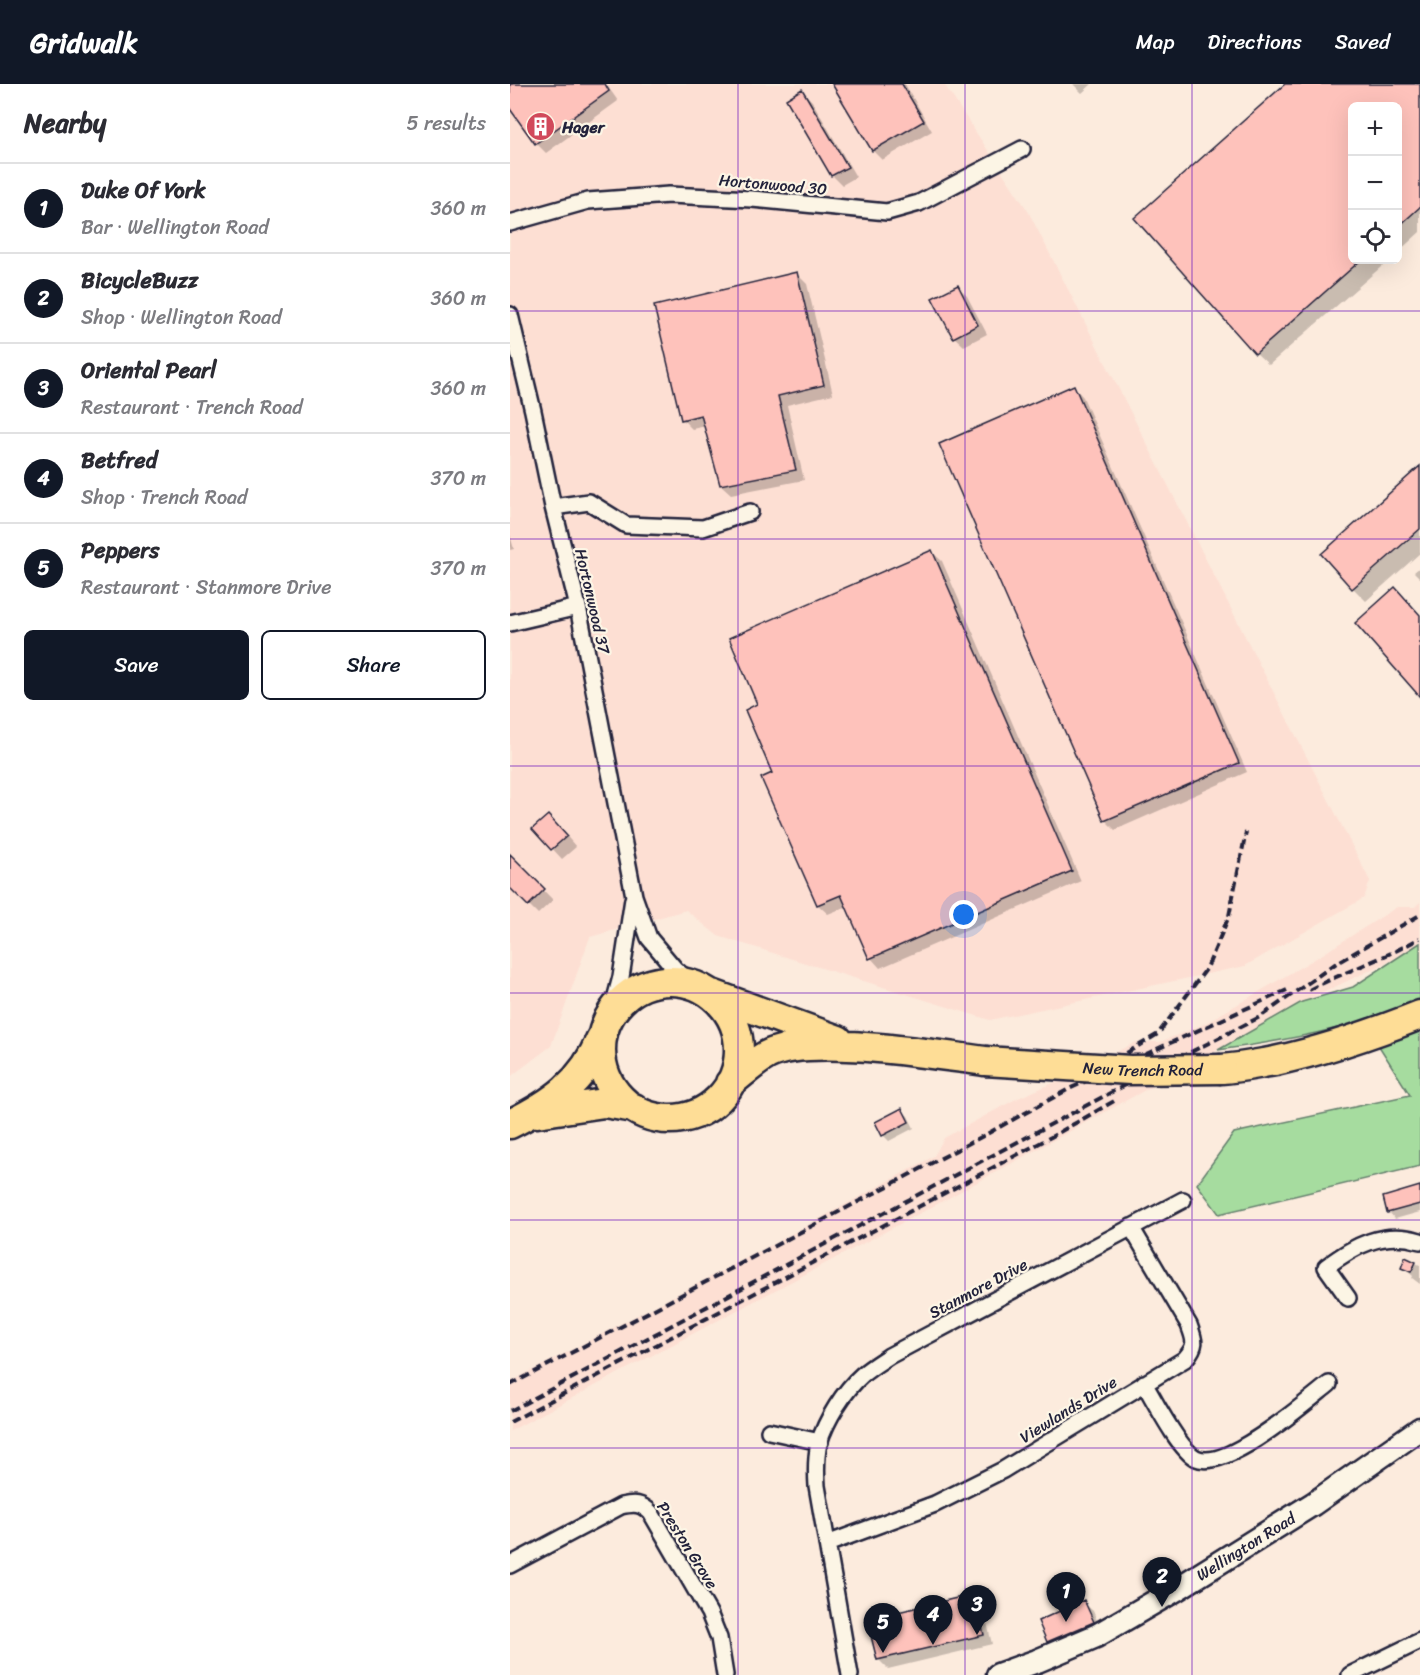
<!DOCTYPE html>
<meta charset="utf-8">
<style>
:root{--surface:#fff;--page:#f2f2f3;--text:#2b2b33;--muted:#7c7c81;--line:#e1e1e2;--accent:#111827}
body{margin:0;font-family:Sriracha,sans-serif;background:var(--page);color:var(--text)}
.controls{position:absolute;right:18px;top:18px;display:grid;overflow:hidden;border-radius:9px;box-shadow:0 6px 24px #0002}
.controls button{width:54px;height:54px;display:grid;place-items:center;padding:0;border:0;border-bottom:2px solid var(--line);background:var(--surface);color:var(--text);font:30px sans-serif}
.you{position:absolute;left:454px;top:831px;width:21px;height:21px;margin:-15px;border:4px solid #fff;border-radius:50%;background:#1a73e8;box-shadow:0 0 0 9px #1a73e833}
.badge{display:grid;place-items:center;width:39px;height:39px;border-radius:50%;background:var(--accent);color:#fff;font-size:20px;font-weight:700}
.pin{position:absolute;translate:-50% -50px;filter:drop-shadow(0 2px 3px #0008)}
.pin::after{content:'';position:absolute;top:32px;width:21px;height:18px;background:inherit;clip-path:polygon(0 0,100% 0,50% 100%)}
.list{margin:0;padding:0;list-style:none}
h2{display:flex;justify-content:space-between;align-items:center;height:78px;margin:0;padding:0 24px;font-size:26px}
h2 small{font-size:20px;font-weight:400;color:var(--muted)}
.list li{display:grid;grid-template-columns:39px 1fr auto;gap:18px;align-items:center;box-sizing:border-box;height:90px;padding:0 24px;border-top:2px solid var(--line)}
.list b{display:block;font-size:22px;white-space:nowrap}
.list p{margin:0;font-size:20px;white-space:nowrap;color:var(--muted)}
.list em{font-size:20px;font-style:normal;color:var(--muted)}
.actions{display:flex;gap:12px;padding:18px 24px}
.actions a{flex:1;padding:14px 0;border:2px solid var(--accent);border-radius:9px;text-align:center;font-size:21px;color:var(--accent)}
.actions .main{background:var(--accent);color:#fff}
.icon{flex:none;width:33px;height:33px;fill:none;stroke:currentColor;stroke-width:2;stroke-linecap:round;stroke-linejoin:round}
.map{position:relative;flex:none;width:910px;height:1591px;overflow:hidden}
header{display:flex;align-items:center;gap:36px;box-sizing:border-box;height:84px;padding:0 30px;background:var(--accent);color:#fff}
header strong{font-size:28px}
nav{display:flex;gap:33px;margin-inline-start:auto;font-size:21px}
main{display:flex}
aside{flex:1;background:var(--surface)}
.map>svg:first-child{display:block}
.built{fill:#fddfd3}
.green{fill:#a6dc9f;stroke:#647f6d;stroke-width:1.5}
.shadow{fill:#0003}
.building{fill:#fec2bb;stroke:#22223b;stroke-width:1.5}
.lines{fill:none;stroke-linecap:round;stroke-linejoin:round}
.street-casing{stroke:#22223b;stroke-width:20}
.secondary-casing{stroke:#22223b;stroke-width:27}
.highway-casing{stroke:#22223b;stroke-width:33}
.street{stroke:#fcf5e5;stroke-width:15}
.secondary{stroke:#fcf5e5;stroke-width:22}
.highway{stroke:#fedd96;stroke-width:28}
.rail{stroke:#22223b;stroke-width:4;stroke-dasharray:9 4.5;stroke-linecap:butt}
.highway-bridge-casing{stroke:#22223b;stroke-width:33;stroke-linecap:butt}
.highway-bridge{stroke:#fedd96;stroke-width:28}
.grid{fill:none;stroke:#7b2cbf;stroke-width:1.5;stroke-opacity:0.55}
.labels{text-anchor:middle;stroke-width:4.5;stroke-linejoin:round;paint-order:stroke}
.poi-label{font-size:16px;font-weight:bold;fill:#22223b;stroke:#fcf5e5;text-anchor:start}
.street-label{font-size:16px;fill:#22223b;stroke:#fcf5e5}
</style>
<header>
<strong>Gridwalk</strong>
<nav><a>Map</a><a>Directions</a><a>Saved</a></nav>
</header>
<main>
<aside>
<h2>Nearby<small>5 results</small></h2>
<ul class="list">
<li><span class="badge">1</span><div><b>Duke Of York</b><p>Bar · Wellington Road</p></div><em>360 m</em></li>
<li><span class="badge">2</span><div><b>BicycleBuzz</b><p>Shop · Wellington Road</p></div><em>360 m</em></li>
<li><span class="badge">3</span><div><b>Oriental Pearl</b><p>Restaurant · Trench Road</p></div><em>360 m</em></li>
<li><span class="badge">4</span><div><b>Betfred</b><p>Shop · Trench Road</p></div><em>370 m</em></li>
<li><span class="badge">5</span><div><b>Peppers</b><p>Restaurant · Stanmore Drive</p></div><em>370 m</em></li>
</ul>
<div class="actions"><a class="main">Save</a><a>Share</a></div>
</aside>
<div class="map">
<svg width="910" height="1591" viewBox="0 0 910 1591">
<rect width="100%" height="100%" fill="#fcebdd"/>
<filter id="ink" filterUnits="userSpaceOnUse"><feTurbulence type="fractalNoise" baseFrequency=".0167" numOctaves="2"/><feDisplacementMap in="SourceGraphic" scale="12" xChannelSelector="R" yChannelSelector="G"/><feConvolveMatrix kernelMatrix="1 2 1 2 8 2 1 2 1" color-interpolation-filters="sRGB"/></filter>
<g filter="url(#ink)">
<path class="built" d="M0 0H434L518 127 860 797 854 814 735 882 480 936 208 852 176 826 80 853 41 962 0 993Z
M910 818V860L891 872 792 918 708 966 433 1117 0 1347V1298L265 1159 424 1072 434 1054 506 1015 557 993 626 958H650L694 940 808 873 887 823H905Z"/>
<path class="green" d="M910 859V919C844 943 777 957 708 966L792 918 843 903Z
M910 944V1082L709 1130 687 1100 724 1049 900 1011 869 962Z"/>
<path class="shadow" d="M0 0H96L108 17 36 69 26 59 0 23Z
M324 0H395L422 47 372 76 363 67Z
M563 0H582L572 9Z
M777 0H910V148L888 168V22H842V176H879L759 281 746 269Z
M292 7 302 17 346 93 332 101 322 91Z
M287 190 297 200 323 310 277 321 294 396 221 410 211 401 196 342 182 345 172 335Z
M448 203 457 212 477 250 454 262 444 253Z
M564 303 573 313 737 688 605 746 595 736Z
M910 384V469L856 517 843 504Z
M0 451 4 465 0 466Z
M422 468 432 477 571 797 370 884 361 874 338 822 318 830 308 821 253 694 264 689 249 621Z
M910 483V494L904 488Z
M48 742 66 763 52 775 24 745Z
M4 776 43 816 28 830 0 802V780Z
M392 1026 398 1032 404 1044 379 1057 373 1051Z
M910 1104V1128L885 1135 879 1128Z
M896 1175 910 1181V1200L902 1194 903 1192 893 1184Z
M464 1512 473 1522 482 1560 378 1585 368 1575 381 1549Z
M573 1518 583 1527 592 1548 548 1567 539 1557Z"/>
<path class="building" d="M0 0H95L99 7 25 60 0 25Z
M322 0H392L414 37 362 67Z
M775 0H910V123L888 143V22H843V176H851L745 270 624 134Z
M292 5 338 83 321 92 276 15Z
M287 188 314 301 268 312 286 386 210 401 191 331 171 336 144 222Z
M448 201 468 241 443 254 422 214Z
M564 301 729 679 594 737 429 360Z
M910 382V445L842 505 811 470Z
M422 466 562 787 359 875 331 811 307 821 251 694 262 689 235 626 247 620 219 554Z
M885 503 910 531V613L845 539Z
M38 731 57 752 41 766 22 745Z
M0 770 35 805 18 822 0 804Z
M392 1024 399 1038 372 1052 365 1038Z
M910 1102V1120L877 1129 873 1113Z
M895 1173 906 1178 901 1188 891 1184Z
M464 1510 474 1551 367 1576 361 1552 379 1548 375 1531Z
M574 1516 584 1538 537 1558 528 1537Z"/>
<g class="lines">
<defs>
<path id="street" d="M0 139 78 117 159 111 242 115 377 128 409 119 512 65
M0 231 23 327 43 423 68 523 124 812 139 854 165 885 185 902
M43 423 79 418 116 441 193 444 240 428
M0 539 68 523
M100 934 111 893 123 815
M838 1214 816 1183C845 1161 873 1146 910 1157
M634 1299C644 1316 670 1367 686 1374 716 1388 795 1319 819 1300
M259 1347 310 1358
M317 1460 425 1420 493 1386 675 1275C687 1261 685 1257 679 1241L621 1143
M0 1481 111 1422C125 1419 131 1419 141 1429L199 1529 209 1554 215 1591
M340 1591 307 1402C306 1387 306 1373 309 1359 316 1336 334 1307 352 1291 360 1284 370 1278 379 1272L673 1116
M840 1591 910 1557"/>
<g id="secondary">
<path id="s1" d="M488 1591 527 1577 586 1552 667 1505 803 1420 910 1345"/>
</g>
<path id="highway" d="M91 966a69 69 0 1 1 138 0a69 69 0 1 1-138 0Z
M202 910 328 956
M711 985C729 984 747 980 765 977 816 966 862 950 910 931
M220 999C232 990 243 979 257 971 298 949 426 971 475 977
M27 1029 94 1019 124 1024
M0 1040C42 1019 73 999 91 954"/>
</defs>
<use href="#street" class="street-casing"/>
<use href="#secondary" class="secondary-casing"/>
<use href="#highway" class="highway-casing"/>
<use href="#street" class="street"/>
<use href="#secondary" class="secondary"/>
<use href="#highway" class="highway"/>
<path class="rail" d="M799 906C835 887 874 875 910 854
M605 976 648 950 697 884 719 832 736 748
M0 1301 473 1052 559 1005 777 906
M0 1327 600 1009 750 933 825 880 910 831
M0 1338 541 1053 606 1016"/>
<defs>
<g id="highway-bridge">
<path id="s2" d="M475 977 620 986 711 985"/>
</g>
</defs>
<use href="#highway-bridge" class="highway-bridge-casing"/>
<use href="#highway-bridge" class="highway-bridge"/>
</g>
</g>
<path class="grid" d="M228 0V1591M455 0V1591M682 0V1591M0 227H910M0 455H910M0 682H910M0 909H910M0 1136H910M0 1364H910"/>
<defs>
<symbol id="building-disc" viewBox="-11 -11 22 22"><circle r="9.5" fill="#d1495b" stroke="#fcf5e5"/><path d="M-4-6H4V6H1V3H-1V6H-4ZM-2.5-4.3h1.7v1.8h-1.7ZM.8-4.3h1.7v1.8H.8ZM-2.5-1h1.7V.8h-1.7ZM.8-1h1.7V.8H.8Z" fill="#fff"/></symbol>
</defs>
<g fill-rule="evenodd">
<use href="#building-disc" x="14" y="26" width="33" height="33"/>
</g>
<g class="labels">
<g class="poi-label">
<text x="52" y="49">Hager</text>
</g>
<g class="street-label">
<text transform="translate(263 100) rotate(5)" y="6">Hortonwood 30</text>
<text transform="translate(83 517) rotate(77)" y="6">Hortonwood 37</text>
<text dy="6" stroke="none"><textPath href="#s2" startOffset="158">New Trench Road</textPath></text>
<text transform="translate(468 1204) rotate(-28)" y="6">Stanmore Drive</text>
<text transform="translate(558 1325) rotate(-32)" y="6">Viewlands Drive</text>
<text transform="translate(178 1461) rotate(58)" y="6">Preston Grove</text>
<text dy="6" stroke="none"><textPath href="#s1" startOffset="280">Wellington Road</textPath></text>
</g>
</g>
</svg>
<div class="controls">
<button>+</button>
<button>−</button>
<button><svg class="icon" aria-label="locate" viewBox="0 0 24 24"><circle cx="12" cy="12" r="6"/><path d="M12 2v4M12 18v4M2 12h4M18 12h4"/></svg></button>
</div>
<div class="you"></div>
<div class="pin badge" style="left:556px;top:1538px">1</div>
<div class="pin badge" style="left:652px;top:1523px">2</div>
<div class="pin badge" style="left:467px;top:1551px">3</div>
<div class="pin badge" style="left:423px;top:1561px">4</div>
<div class="pin badge" style="left:373px;top:1569px">5</div>
</div>
</main>
